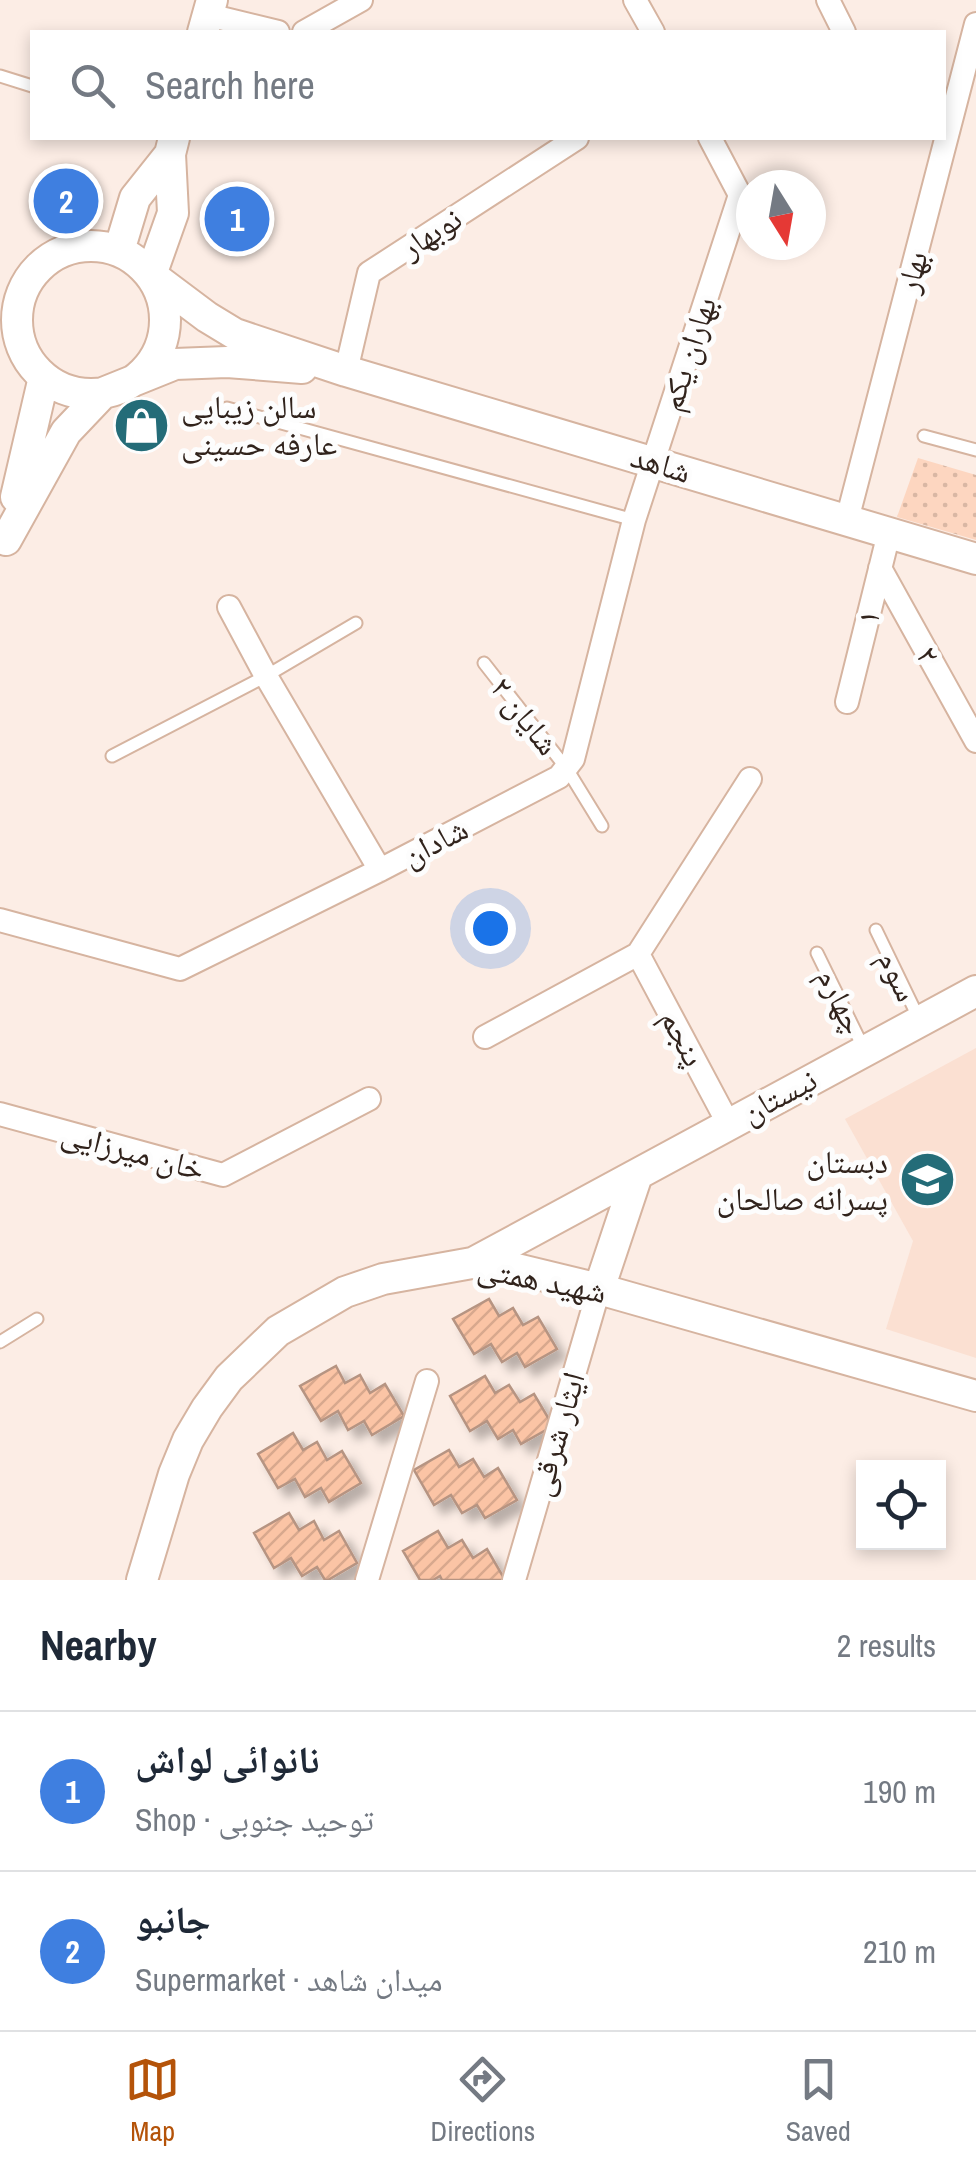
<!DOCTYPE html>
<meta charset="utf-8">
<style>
:root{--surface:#fff;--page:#f6f6f7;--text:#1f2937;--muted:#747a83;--line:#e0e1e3;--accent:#b45309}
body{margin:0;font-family:"Archivo Narrow","Noto Naskh Arabic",sans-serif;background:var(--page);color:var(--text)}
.controls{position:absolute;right:30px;bottom:30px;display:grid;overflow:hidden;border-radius:0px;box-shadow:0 5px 15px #0003}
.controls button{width:90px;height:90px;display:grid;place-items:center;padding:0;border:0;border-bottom:2px solid var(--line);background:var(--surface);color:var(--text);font:50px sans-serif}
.compass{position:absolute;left:736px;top:170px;width:90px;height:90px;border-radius:50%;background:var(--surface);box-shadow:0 5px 15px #0003;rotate:169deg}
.you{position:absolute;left:490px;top:928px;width:35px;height:35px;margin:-25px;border:8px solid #fff;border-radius:50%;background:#1a73e8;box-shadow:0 0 0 15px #1a73e833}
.badge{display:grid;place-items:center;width:65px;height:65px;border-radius:50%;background:var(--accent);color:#fff;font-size:32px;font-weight:700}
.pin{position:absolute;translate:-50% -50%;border:5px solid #fff;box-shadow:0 2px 10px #0006}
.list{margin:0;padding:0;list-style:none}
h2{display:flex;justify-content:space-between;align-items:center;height:130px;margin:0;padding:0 40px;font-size:42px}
h2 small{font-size:32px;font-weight:400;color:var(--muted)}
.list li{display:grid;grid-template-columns:65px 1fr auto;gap:30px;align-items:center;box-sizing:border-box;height:160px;padding:0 40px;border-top:2px solid var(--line)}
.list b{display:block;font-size:38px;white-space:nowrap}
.list p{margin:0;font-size:32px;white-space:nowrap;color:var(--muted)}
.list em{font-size:32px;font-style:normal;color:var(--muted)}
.icon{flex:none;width:55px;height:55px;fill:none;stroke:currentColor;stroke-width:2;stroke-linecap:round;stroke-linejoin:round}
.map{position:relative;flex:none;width:976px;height:1580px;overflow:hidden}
.search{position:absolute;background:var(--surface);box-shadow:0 5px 15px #0003;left:30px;right:30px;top:30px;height:110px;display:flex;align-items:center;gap:25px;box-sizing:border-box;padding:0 35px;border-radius:0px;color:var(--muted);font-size:38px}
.sheet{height:450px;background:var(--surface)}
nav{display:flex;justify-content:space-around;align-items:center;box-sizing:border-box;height:140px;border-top:2px solid var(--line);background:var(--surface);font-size:28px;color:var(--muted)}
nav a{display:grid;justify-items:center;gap:5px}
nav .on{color:var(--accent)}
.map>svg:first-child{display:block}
.built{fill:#fbe0d2}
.park{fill:url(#park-dots)}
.building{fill:url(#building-hatch);stroke:#b69482;stroke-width:2.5;filter:url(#shadow)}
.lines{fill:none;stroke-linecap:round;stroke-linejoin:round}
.lane-casing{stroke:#d6b4a0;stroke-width:15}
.street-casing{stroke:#d6b4a0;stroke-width:26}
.secondary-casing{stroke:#d6b4a0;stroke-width:34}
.lane{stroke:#fff;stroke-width:11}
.street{stroke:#fff;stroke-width:22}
.secondary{stroke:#fff;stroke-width:30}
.labels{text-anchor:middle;stroke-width:10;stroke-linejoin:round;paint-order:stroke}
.street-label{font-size:32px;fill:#31231c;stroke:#fdfdfd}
.poi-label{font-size:32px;fill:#31231c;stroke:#fdfdfd;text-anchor:start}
</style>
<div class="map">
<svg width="976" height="1580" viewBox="0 0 976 1580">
<defs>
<pattern id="park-dots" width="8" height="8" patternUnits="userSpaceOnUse" patternTransform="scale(2.5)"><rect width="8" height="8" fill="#fdd6c0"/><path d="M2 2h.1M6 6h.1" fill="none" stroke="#d9b7a4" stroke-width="1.8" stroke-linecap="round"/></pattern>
<pattern id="building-hatch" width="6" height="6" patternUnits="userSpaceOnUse" patternTransform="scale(2.5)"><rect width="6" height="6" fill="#fbc4a5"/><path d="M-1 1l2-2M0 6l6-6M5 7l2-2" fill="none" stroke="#d8a88d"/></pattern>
<filter id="shadow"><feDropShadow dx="9" dy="9" stdDeviation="5" flood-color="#0004"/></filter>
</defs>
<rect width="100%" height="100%" fill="#fcede5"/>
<path class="built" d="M976 1048V1358L886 1329 913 1241 845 1119Z"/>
<path class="park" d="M918 458 976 475V540L897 517Z"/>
<path class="building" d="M489 1299 499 1316 513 1308 523 1325 538 1317 557 1349 525 1367 517 1353 502 1362 491 1344 474 1354 453 1319Z
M336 1366 345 1383 360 1375 370 1393 385 1384 404 1416 372 1435 364 1421 348 1430 338 1411 321 1421 300 1386Z
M485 1376 495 1393 509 1385 520 1402 534 1394 553 1426 521 1444 513 1430 498 1439 487 1421 470 1431 450 1396Z
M293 1433 303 1450 317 1442 327 1460 342 1451 361 1483 329 1502 321 1488 305 1497 295 1479 278 1488 258 1454Z
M449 1450 459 1467 473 1459 484 1477 498 1468 517 1500 485 1518 477 1505 462 1513 451 1495 434 1505 414 1470Z
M289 1513 299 1530 314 1521 324 1540 339 1531 357 1563 328 1580H325L317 1567 302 1576 291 1558 274 1568 254 1533Z
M438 1531 448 1548 462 1540 473 1558 487 1549 505 1580H442L440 1576 433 1580H420L403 1551Z"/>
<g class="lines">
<defs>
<path id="lane" d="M0 76 32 86
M227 408 634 520
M924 436 976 450
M484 663 567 769 602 826
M112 756 266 676 356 623
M876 930 920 1021
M817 953 863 1047
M0 1342 37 1319"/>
<path id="street" d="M635 0 653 32
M828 0 844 32
M208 15 278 32
M304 32 361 0
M346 371 369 273 577 138
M847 520 976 24
M880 568 976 741
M229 607 266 676 380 870
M847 702 889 533
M0 920 180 969 380 870 559 777 573 759 634 520 740 195 710 138
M638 954 728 1123
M485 1037 638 954 750 779
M0 1114 223 1175 369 1099
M367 1580 427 1381
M514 1580 599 1289"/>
<path id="secondary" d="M203 32 212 0
M174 138 170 154 173 213 151 275 207 317 235 334 346 371 976 559
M17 320a74 74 0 1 1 148 0a74 74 0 1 1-148 0Z
M119 251 135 198 170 154
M16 497 44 377
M6 540 66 432 103 393 175 364 227 362 302 368
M473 1263 976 991
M599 1289 637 1175
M142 1580 174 1474 188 1440 207 1408 229 1378 278 1331 345 1292 383 1279 472 1263 500 1265 599 1289 976 1396"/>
</defs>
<use href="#lane" class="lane-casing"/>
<use href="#street" class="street-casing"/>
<use href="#secondary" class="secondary-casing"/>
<use href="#lane" class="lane"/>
<use href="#street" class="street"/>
<use href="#secondary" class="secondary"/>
</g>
<defs>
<symbol id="shop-disc" viewBox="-11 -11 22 22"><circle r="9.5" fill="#246c78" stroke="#fdfdfd"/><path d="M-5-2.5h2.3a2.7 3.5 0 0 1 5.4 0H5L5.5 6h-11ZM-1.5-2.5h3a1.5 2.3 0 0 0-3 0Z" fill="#fff"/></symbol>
<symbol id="school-disc" viewBox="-11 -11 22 22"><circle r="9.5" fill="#246c78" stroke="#fdfdfd"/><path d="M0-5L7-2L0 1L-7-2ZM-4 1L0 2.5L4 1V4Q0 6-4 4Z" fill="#fff"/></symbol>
</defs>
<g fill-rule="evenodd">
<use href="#shop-disc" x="110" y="394" width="63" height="63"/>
<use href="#school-disc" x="896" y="1148" width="63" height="63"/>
</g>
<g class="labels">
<g class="street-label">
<text transform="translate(431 233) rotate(-33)" y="11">نوبهار</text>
<text transform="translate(912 272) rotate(-75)" y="11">بهار</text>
<text transform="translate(688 354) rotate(-72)" y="11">بهاران یکم</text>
<text transform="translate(661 464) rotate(17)" y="11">شاهد</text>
<text transform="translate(868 617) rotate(-76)" y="11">۱</text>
<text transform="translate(928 655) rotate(61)" y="11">۲</text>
<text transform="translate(525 716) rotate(52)" y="11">شایان ۲</text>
<text transform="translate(435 842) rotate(-27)" y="11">شادان</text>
<text transform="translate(898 976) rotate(64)" y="11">سوم</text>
<text transform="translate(841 1001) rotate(64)" y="11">چهارم</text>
<text transform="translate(683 1038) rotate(62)" y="11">پنجم</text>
<text transform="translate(779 1096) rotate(-28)" y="11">نيستان</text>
<text transform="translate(133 1151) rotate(15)" y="11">خان میرزایی</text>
<text transform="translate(542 1280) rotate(11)" y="11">شهید همتی</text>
<text transform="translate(557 1434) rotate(-74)" y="11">ایثار شرقی</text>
</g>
<g class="poi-label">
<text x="181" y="418">سالن زیبایی<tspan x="181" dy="37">عارفه حسینی</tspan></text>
<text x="888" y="1173" text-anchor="end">دبستان<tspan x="888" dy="37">پسرانه صالحان</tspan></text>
</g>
</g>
</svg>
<div class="controls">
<button><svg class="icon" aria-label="locate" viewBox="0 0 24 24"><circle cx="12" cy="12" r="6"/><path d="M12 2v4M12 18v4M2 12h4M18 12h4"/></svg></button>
</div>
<svg class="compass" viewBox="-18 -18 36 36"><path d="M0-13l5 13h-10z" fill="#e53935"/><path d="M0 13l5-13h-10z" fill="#747a83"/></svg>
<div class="you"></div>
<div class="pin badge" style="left:237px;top:219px;background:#3f7fe0">1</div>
<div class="pin badge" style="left:66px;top:201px;background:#3f7fe0">2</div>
<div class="search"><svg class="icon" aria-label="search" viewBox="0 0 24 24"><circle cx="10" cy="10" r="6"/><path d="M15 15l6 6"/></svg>Search here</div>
</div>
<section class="sheet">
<h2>Nearby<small>2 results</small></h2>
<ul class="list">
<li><span class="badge" style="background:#3f7fe0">1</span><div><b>نانوائی لواش</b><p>Shop · توحید جنوبی</p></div><em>190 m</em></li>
<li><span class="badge" style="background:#3f7fe0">2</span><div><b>جانبو</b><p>Supermarket · میدان شاهد</p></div><em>210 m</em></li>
</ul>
</section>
<nav>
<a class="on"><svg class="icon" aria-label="map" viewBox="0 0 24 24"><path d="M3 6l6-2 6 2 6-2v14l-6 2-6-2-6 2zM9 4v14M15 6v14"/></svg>Map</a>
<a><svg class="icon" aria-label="directions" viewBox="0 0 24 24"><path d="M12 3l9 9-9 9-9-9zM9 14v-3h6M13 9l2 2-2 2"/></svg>Directions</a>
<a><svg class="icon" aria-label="saved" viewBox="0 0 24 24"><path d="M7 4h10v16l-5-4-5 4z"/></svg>Saved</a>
</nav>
